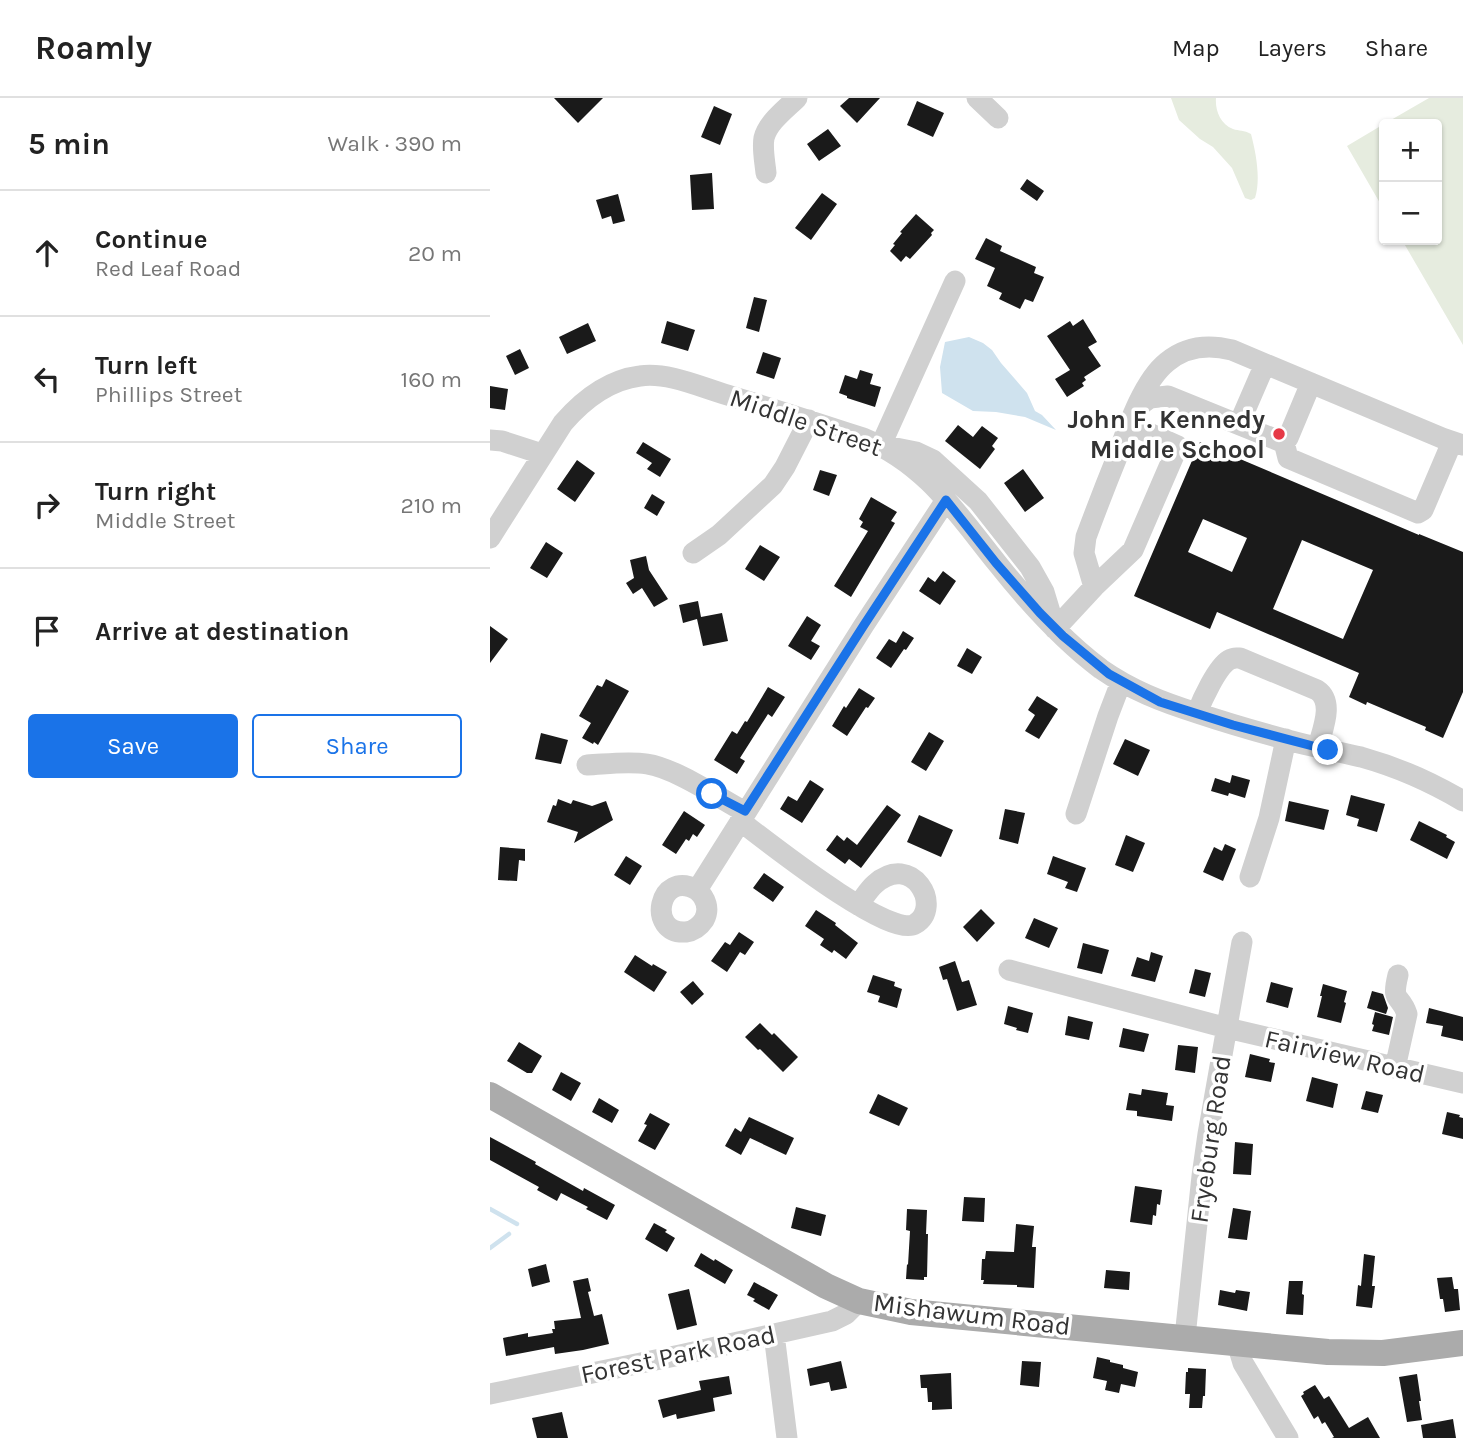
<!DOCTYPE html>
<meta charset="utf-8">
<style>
:root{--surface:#fff;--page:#f2f2f2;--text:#222;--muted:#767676;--line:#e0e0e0;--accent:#1a73e8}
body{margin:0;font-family:Karla,sans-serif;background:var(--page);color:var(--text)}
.controls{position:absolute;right:21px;top:21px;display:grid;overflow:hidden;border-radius:7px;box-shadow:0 2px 5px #0004}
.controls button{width:63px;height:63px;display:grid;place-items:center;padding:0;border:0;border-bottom:2px solid var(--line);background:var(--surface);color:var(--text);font:35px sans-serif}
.stop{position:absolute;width:21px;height:21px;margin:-16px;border:5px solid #1a73e8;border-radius:50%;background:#fff}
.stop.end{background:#1a73e8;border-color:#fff;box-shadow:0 2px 7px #0008}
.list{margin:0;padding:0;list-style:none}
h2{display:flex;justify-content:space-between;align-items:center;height:91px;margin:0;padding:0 28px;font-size:30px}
h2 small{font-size:23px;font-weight:400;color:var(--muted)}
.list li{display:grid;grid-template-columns:46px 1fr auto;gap:21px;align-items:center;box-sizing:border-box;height:126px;padding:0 28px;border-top:2px solid var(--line)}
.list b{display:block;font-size:26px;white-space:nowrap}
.list p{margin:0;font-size:23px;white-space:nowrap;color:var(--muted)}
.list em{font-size:23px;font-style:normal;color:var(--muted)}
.actions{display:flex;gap:14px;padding:21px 28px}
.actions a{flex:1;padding:16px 0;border:2px solid var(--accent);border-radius:7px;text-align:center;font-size:24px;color:var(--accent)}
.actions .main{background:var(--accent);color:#fff}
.icon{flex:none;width:38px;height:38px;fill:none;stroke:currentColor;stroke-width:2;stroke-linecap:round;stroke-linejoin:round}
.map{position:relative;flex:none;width:973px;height:1340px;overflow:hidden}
header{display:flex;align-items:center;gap:42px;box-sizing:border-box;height:98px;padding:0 35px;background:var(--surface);border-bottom:2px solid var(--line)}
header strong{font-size:33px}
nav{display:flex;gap:38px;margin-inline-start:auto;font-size:24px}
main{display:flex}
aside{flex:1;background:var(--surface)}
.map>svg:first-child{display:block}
.green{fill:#e6ecdf}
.water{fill:#cfe2ee}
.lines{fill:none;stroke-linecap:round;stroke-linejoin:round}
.stream{stroke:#cfe2ee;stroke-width:4.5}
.building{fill:#1a1a1a;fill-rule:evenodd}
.minor{stroke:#d0d0d0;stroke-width:21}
.major{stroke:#ababab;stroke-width:26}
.route{stroke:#1a73e8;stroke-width:9}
.poi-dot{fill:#e63946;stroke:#fff;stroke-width:2.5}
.labels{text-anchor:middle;stroke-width:7;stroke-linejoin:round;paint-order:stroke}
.poi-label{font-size:26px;font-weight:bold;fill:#333;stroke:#fff;text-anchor:end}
.street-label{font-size:26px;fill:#333;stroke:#fff}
</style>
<header>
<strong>Roamly</strong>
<nav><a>Map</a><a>Layers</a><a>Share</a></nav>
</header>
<main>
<aside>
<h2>5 min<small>Walk · 390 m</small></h2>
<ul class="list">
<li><svg class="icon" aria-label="ahead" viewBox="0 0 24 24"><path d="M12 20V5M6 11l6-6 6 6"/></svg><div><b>Continue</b><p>Red Leaf Road</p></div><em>20 m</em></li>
<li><svg class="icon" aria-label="left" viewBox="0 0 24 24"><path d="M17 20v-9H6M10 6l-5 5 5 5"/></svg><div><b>Turn left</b><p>Phillips Street</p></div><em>160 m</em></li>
<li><svg class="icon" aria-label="right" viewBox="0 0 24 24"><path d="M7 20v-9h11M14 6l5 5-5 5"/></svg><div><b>Turn right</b><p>Middle Street</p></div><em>210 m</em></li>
<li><svg class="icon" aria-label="arrive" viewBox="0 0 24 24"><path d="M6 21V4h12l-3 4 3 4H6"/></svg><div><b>Arrive at destination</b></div></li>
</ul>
<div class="actions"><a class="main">Save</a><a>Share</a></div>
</aside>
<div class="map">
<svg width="973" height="1340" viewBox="0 0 973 1340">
<rect width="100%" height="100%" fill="#fff"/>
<path class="green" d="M681 0H726C725 12 730 26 743 31 749 33 754 32 761 36 766 55 771 81 765 100L761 102 755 100 742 70 723 49 710 41 689 22Z
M939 0H973V247L912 142H947V26H894Z
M894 26V112L857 48Z"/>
<path class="water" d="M479 239 493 245 502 252 511 265 537 295 545 313 552 317 566 332 535 319 506 314 483 313 452 295 450 269 455 244Z"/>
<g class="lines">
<path class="stream" d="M0 1111 27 1126
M0 1150 19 1136"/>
</g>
<path class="building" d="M64 0H113L88 25Z
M359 0H390L367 25 350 8Z
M427 3 454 15 443 39 417 27Z
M224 8 242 16 230 47 211 39Z
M338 31 351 48 329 63 317 46Z
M222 75 224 111 202 112 200 77Z
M537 81 554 93 547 103 530 91Z
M332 95 347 106 321 142 305 130Z
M128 96 135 123 123 126 121 118 112 121 106 102Z
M426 116 444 132 441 135 442 137 420 161 416 158 411 164 400 153 405 147 403 146 412 135 410 134Z
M496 140 512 148 510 153 546 169 544 175 554 179 543 204 535 201 530 211 509 201 512 195 497 188 505 170 485 161Z
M264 199 277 202 269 234 256 230Z
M593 221 607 244 598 249 611 268 594 279 596 282 592 285 594 288 577 299 565 281 580 272 557 238 580 223 583 228Z
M177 223 205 232 198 253 171 245Z
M98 225 106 243 77 256 69 239Z
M30 251 39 270 25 277 16 258Z
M273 254 291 260 284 281 266 275Z
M370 272 383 276 380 286 391 289 385 309 357 300V298L349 295 355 277 367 281Z
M0 288 18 291 15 312 0 310Z
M468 327 483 339 492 328 508 340 502 348 505 351 490 371 455 343Z
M153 344 181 361 170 379 157 371 162 365 146 355Z
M710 344 929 437V436L973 454V594L953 640 935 632 936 629 877 604 876 607 859 599 869 575 727 514 720 531 644 498ZM713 421 757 440 742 474 698 454ZM812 442 883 472 853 541 783 511Z
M87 362 105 375 85 404 67 391Z
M533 371 554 400 535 414 514 385Z
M330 372 347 377 339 398 323 392Z
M162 396 175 404 167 418 154 410Z
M381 399 407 414 401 423 405 425 361 499 344 488 378 433 370 429 373 424 369 421Z
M56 444 73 455 57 480 40 470Z
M270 447 290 459 274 483 255 471Z
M156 458 159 472 178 501 164 509 152 490 143 496 136 485 144 480 140 462Z
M453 473 466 483 450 507 429 493 438 479 445 484Z
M208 503 211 519 232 515 238 543 213 548 207 521 193 525 189 507Z
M317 518 331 527 321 543 330 548 321 562 298 548Z
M0 528 18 541 0 565Z
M413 533 424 540 416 552 414 551 401 570 386 560 399 541 406 545Z
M477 550 492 559 482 576 467 568Z
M116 581 139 593 108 647 104 644 103 646 92 640 101 625 89 618 107 587 112 589Z
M278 589 295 599 282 619 278 616 250 660 255 663 247 676 224 662 242 633 247 636 255 623 257 624Z
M369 590 385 600 378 610 376 609 357 638 342 628 354 608 356 610Z
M547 598 568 611 549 641 535 633 545 617 538 612Z
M439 634 454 643 436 673 421 664Z
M51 635 78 642 71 666 45 661Z
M635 641 660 652 648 678 623 666Z
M742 677 760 682 755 700 739 695 738 698 721 693 725 680 740 685Z
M320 682 334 691 312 725 290 711 298 698 307 703Z
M861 697 895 706 887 734 867 728 869 721 856 717Z
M68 701 81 706 83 702 102 708 116 703 123 722 84 745 88 734 57 724 63 707 66 708Z
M799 703 839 712 834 732 795 723Z
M397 707 411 717 371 770 359 761 355 766 336 752 347 737 354 743 357 739 367 747Z
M515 711 535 715 528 746 509 741Z
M194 713 215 727 207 739 203 736 199 743 196 741 186 756 172 747Z
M429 717 463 732 451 759 417 744Z
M929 723 957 737 956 739 965 744 957 761 920 742Z
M636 737 655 745 643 774 625 767Z
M735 746 746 751 733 783 713 774 724 749 732 753Z
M10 749 35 751V763L29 762 27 783 8 782Z
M136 758 152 768 140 787 124 777Z
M563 758 596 770 587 794 575 790 578 784 557 776Z
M274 775 294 789 283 804 263 790Z
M491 811 505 825 487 844 473 829Z
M326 812 346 825 345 827 368 845 356 861 344 852 342 855 330 847 334 841 315 828Z
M544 820 568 830 559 850 535 840Z
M249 834 264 844 255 857 250 854 237 874 221 863 235 844 240 847Z
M593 845 619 852 612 876 587 870Z
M661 854 673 858 665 884 641 878 647 859 659 863Z
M145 857 162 868 163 866 177 874 164 894 134 874Z
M465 863 472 884 479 882 487 907 467 913 457 881 453 882 449 869Z
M705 871 721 875 715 899 699 895Z
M383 877 405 884 404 888 412 891 407 910 388 904 390 898 377 894Z
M203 883 214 896 202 907 190 894Z
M781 884 803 890 798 910 776 904Z
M833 886 857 893 854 904 856 905 851 925 827 919 832 898H830Z
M882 893 893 896 898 910 896 916 877 910Z
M518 908 543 915 538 935 526 932 527 930 514 926Z
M939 910 973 919V943L951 938 953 928 936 925Z
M885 914 903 919 899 937 882 933 884 927 882 926Z
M578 918 603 924 599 942 575 937Z
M270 925 282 937 284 935 308 959 293 974 270 951 268 952 255 939Z
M633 930 659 936 654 954 629 949Z
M29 944 52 958 42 975H37L17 963Z
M688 947 708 949 705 975 685 972Z
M760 956 780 961 779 964 785 965 781 984 755 979Z
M71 974 91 985 81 1003 62 992Z
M822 979 848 986 843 1010 816 1003Z
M652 991 678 995 676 1007 684 1008 682 1023 647 1018V1013L636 1012 639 995 651 997Z
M876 993 893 997 888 1015 871 1011Z
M388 996 418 1010 409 1028 379 1015Z
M109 1000 129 1012 122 1025 102 1014Z
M957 1014 970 1017 969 1019 973 1020V1041L952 1036Z
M160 1015 180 1026 165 1052 148 1043 157 1027 154 1026Z
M259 1019 304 1040 296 1057 260 1040 251 1057 235 1048 245 1030 251 1034Z
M0 1039 46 1064 45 1066 93 1093 94 1090 125 1107 117 1122 96 1111 98 1109 71 1095 67 1103 47 1092 49 1089 0 1062Z
M745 1044 763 1046 761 1077 743 1076Z
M645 1088 672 1092 670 1107 667 1106 666 1118 663 1117 662 1127 640 1124Z
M474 1099 495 1100 494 1124 472 1123Z
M306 1109 336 1117 331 1138 301 1130Z
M743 1110 761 1113 757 1142 738 1140Z
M417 1111 437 1112 436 1136H438L437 1179H434V1182L416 1181 417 1166 418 1167 420 1133 416 1132Z
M164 1125 177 1132 175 1134 185 1140 177 1154 155 1141Z
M526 1126 544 1128 542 1149H546L544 1190 527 1189V1187L493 1186 494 1182H491L492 1161H495L496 1153 524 1154Z
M211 1155 224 1163 225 1161 243 1172 235 1186 204 1168Z
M874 1156 885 1158 882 1188H885L882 1210 866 1208 868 1187 871 1188Z
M56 1166 60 1184 42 1189 38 1171Z
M616 1172 640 1174 639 1192 614 1190Z
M962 1179 964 1191H968L970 1212 955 1214 953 1201H950L947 1180Z
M98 1180 101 1193 98 1194 104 1218 112 1216 119 1246 93 1252 65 1256 64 1249 16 1258 13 1240 38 1235V1239L63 1235 62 1231H65L64 1223 91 1220 83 1183Z
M799 1183H813L812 1196 814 1197 813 1217 796 1216Z
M264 1184 288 1197 279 1212 263 1203 265 1201 257 1197Z
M199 1191 207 1227 187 1232 178 1196Z
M730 1192 745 1195 746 1192 760 1194 757 1213 728 1207Z
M607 1259 620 1262V1264L633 1267V1270L648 1274 645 1289 631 1286 629 1295 615 1292 617 1283 603 1280Z
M351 1263 357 1290 341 1293 339 1284 320 1288 317 1271Z
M532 1263 551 1264 549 1289 530 1287Z
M698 1270 716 1271 715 1298H713L712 1310H699L700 1296H695L696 1274H698Z
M461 1275 462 1311 442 1312V1304H438L437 1290H431L430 1277Z
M927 1276 931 1303H929L932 1322 917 1324 909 1279Z
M239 1278 242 1296 223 1300 225 1313 187 1321 186 1316 173 1320 168 1302 211 1292 209 1283Z
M825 1287 834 1301 839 1298 859 1330 878 1319 890 1340H842L844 1339 835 1324 832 1326 828 1318 824 1321 811 1298 814 1296 813 1294Z
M72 1314 78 1340H47L42 1320Z
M963 1321 966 1340H933L931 1327Z"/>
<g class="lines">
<path class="minor" d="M487 0 508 20
M276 75C275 64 272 51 274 40 278 24 296 11 307 0
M465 183 391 347 426 354 443 362 488 403 540 469 554 494 564 527
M646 310 660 300 678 298 792 344 798 340 821 285
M749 326 775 266
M0 342 12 343 52 356
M794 344 798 360 928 415 933 412 962 344
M0 440 73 325C93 302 118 282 150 278 177 274 208 288 234 296 281 310 327 325 373 340 436 366 466 414 507 465 538 504 571 541 611 571 641 592 672 604 707 615 740 626 775 636 809 645 829 650 850 654 871 659 907 669 941 684 973 703
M203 455 229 437 283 387 295 369 319 322
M604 489 643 452 688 348 639 326
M565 531 604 489 594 455 596 439C606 412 616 386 627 359 637 331 653 283 677 264 696 248 718 246 742 252L952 340 973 347
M707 615C712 602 727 569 739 562 744 559 745 560 750 560L827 592C845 604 832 632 828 649
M97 667C117 666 138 663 157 666 185 670 229 700 255 714
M586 716 618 618 631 584
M250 723C274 741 400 842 425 826 454 809 422 753 385 786 378 792 374 800 368 807
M760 779 779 720 796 641
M207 792C168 770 156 837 196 834 204 833 210 828 214 822 220 811 216 800 207 792L374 527 456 402
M519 872 737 930 973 985
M905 970 917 916C910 895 901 906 908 877
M284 1236 297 1340
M695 1239 712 1078 718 1036 752 844
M751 1245 750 1255 753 1265 798 1340
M0 1296 190 1257 342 1223 356 1216 369 1203"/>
<path class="major" d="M0 997 336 1188 369 1203 421 1214 838 1254 893 1255 973 1245"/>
</g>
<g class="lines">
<path class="route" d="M222 696 255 713 374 527 456 402 506 465 550 515 573 538 619 576 670 604 743 627 838 652"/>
</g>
<circle class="poi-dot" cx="789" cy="336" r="7"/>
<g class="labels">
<g class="poi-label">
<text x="775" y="330">John F. Kennedy<tspan x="775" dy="30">Middle School</tspan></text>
</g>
<g class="street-label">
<text transform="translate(316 324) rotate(19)" y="9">Middle Street</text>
<text transform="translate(855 958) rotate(13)" y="9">Fairview Road</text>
<text transform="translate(720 1041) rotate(-82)" y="9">Fryeburg Road</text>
<text transform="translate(482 1216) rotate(7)" y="9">Mishawum Road</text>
<text transform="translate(188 1256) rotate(-12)" y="9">Forest Park Road</text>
</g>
</g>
</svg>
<div class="controls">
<button>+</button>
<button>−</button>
</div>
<div class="stop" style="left:222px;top:696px"></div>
<div class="stop end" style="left:838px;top:652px"></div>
</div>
</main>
